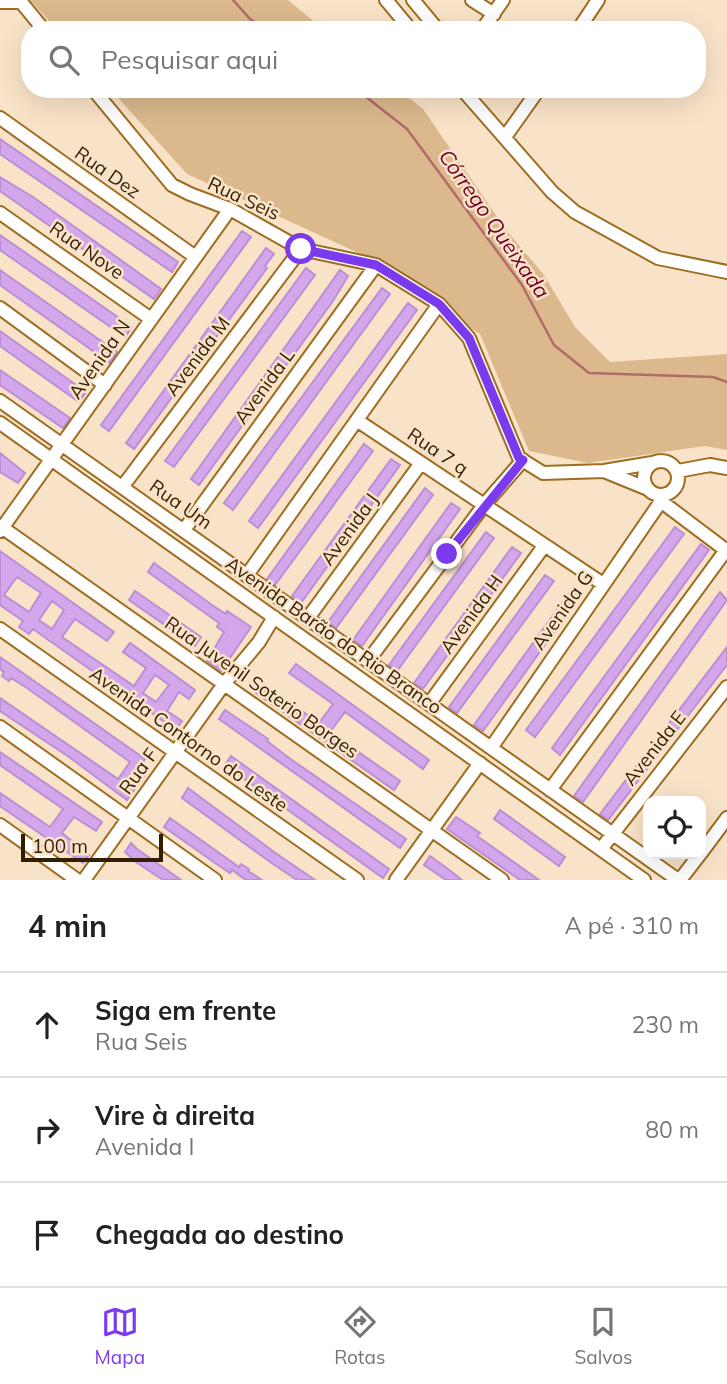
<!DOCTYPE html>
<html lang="pt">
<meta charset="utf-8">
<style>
:root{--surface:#fff;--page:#f2f2f2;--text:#222;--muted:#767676;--line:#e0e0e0;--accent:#7c3aed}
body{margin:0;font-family:Mulish,sans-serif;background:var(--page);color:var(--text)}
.controls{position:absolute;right:21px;bottom:21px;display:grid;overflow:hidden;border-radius:14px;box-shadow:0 7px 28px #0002}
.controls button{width:63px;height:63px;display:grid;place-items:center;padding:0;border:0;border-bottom:2px solid var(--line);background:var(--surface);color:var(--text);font:35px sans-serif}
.scale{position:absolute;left:21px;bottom:18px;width:142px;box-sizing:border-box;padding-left:7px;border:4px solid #321e00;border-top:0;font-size:19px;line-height:24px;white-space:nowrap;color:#321e00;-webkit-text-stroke:5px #f9e3c8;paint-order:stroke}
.stop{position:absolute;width:21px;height:21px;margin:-16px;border:5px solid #7c3aed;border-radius:50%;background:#fff}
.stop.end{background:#7c3aed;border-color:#fff;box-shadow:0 2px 7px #0008}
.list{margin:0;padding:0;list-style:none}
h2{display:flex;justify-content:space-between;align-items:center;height:91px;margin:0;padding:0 28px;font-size:30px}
h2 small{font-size:23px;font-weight:400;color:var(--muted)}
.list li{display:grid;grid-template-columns:46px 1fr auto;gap:21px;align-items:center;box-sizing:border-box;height:105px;padding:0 28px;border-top:2px solid var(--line)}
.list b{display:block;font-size:26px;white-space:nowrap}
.list p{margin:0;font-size:23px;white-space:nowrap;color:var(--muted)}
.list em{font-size:23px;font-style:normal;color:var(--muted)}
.icon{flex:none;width:38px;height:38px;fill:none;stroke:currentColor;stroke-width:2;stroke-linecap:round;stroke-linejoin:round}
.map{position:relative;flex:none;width:727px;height:880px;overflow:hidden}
.search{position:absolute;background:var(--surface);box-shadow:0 7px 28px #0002;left:21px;right:21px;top:21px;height:77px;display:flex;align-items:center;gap:18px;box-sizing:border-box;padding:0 24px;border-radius:28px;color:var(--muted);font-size:26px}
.sheet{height:406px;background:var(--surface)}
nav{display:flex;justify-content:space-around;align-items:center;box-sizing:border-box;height:98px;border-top:2px solid var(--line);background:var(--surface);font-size:19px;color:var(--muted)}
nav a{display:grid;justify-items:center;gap:4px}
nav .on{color:var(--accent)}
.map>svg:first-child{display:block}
.green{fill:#dcb98d}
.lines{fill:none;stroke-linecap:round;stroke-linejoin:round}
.stream{stroke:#b16b69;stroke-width:2.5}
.building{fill:#d4a7ed;stroke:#bb8fd4;stroke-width:2;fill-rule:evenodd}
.minor-casing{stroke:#9e6d21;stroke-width:16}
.minor{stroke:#fff;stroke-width:12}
.route{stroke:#7c3aed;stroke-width:9}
.labels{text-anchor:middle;stroke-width:5;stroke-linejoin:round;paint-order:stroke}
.street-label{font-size:19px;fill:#321e00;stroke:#f9e3c8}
.water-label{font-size:21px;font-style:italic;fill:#720025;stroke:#f9e3c8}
</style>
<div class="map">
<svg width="727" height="880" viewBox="0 0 727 880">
<rect width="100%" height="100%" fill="#f9e3c8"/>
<path class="green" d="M30 0H288L324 30H57Z
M110 89H398L423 109 507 231 544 275 575 327 610 362 727 354V450L705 446 588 463 529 451 480 334 367 257 187 174Z"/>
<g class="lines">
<path class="stream" d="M233 0 250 19 268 30
M356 89 407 129 522 285 554 345 589 373 713 377 727 382"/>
</g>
<path class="building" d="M0 139 178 262 172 272 0 154Z
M0 177 33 197 161 289 154 299 0 191Z
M242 231 251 237 109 431 101 425Z
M0 235 132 327 125 337 0 250Z
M266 248 274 254 265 266 267 268 134 449 126 443Z
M306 268 315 275 174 467 165 461Z
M0 270 117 352 110 363 0 285Z
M340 270 348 276 333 301 199 485 191 479Z
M382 288 390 294 233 510 224 503Z
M408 303 417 310 258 528 249 521Z
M0 331 86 392 79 402 0 346Z
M0 370 70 418 63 428 0 385Z
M364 444 373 451 275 585 267 579Z
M0 453 25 473 18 483 0 472Z
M391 459 400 465 301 603 292 596Z
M425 488 433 495 336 628 328 622Z
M451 503 460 509 362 646 353 640Z
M675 527 684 534 535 737 526 730Z
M486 532 494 538 397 671 389 665Z
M701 544 709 550 560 755 552 748Z
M512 547 521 553 423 689 414 683Z
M0 551 114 632 107 641 75 619 62 637 134 686 146 668 123 652 130 643 195 690 189 699 179 692 167 711 182 721 176 730 33 629 29 634 19 627 23 621 0 605ZM17 577 41 593 29 612 4 595ZM52 601 64 610 52 629 39 620ZM155 675 169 685 156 702 143 693Z
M154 563 212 605 226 614 227 611 251 627 221 671 207 661 224 632 217 627 219 623 148 572Z
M545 575 554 581 457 713 449 707Z
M572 589 580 596 483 731 474 725Z
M135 591 201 637 195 646 129 600Z
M720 592 727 600 583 802 574 796Z
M727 647V665L720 674 608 820 600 814Z
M0 657 145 759 138 770 145 775 127 800 69 757 0 711V698L118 779 130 762 27 688 11 678 9 681 2 676 4 672 0 669Z
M296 664 429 760 423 769 345 712 330 732 400 781 394 790 256 693 262 683 319 723 333 704 289 673Z
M225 710 268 739 267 741 289 758 406 839 400 848 219 719Z
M0 752 102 822 96 831 74 817 62 833 89 855 83 863 0 806V793L50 827 63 809 0 765Z
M231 756 389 869 383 878 225 765Z
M188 788 274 852 315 880H297L273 864 182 798Z
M500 810 565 857 559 866 494 819Z
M456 817 480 833 477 836 539 880H520L447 829Z
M170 818 239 867 241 864 249 869 248 871 262 880H246L232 870 230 873 218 865 164 827Z
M131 843 137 849 181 880H163L136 862 125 852Z
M430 856 448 869 462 880H446L424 865Z"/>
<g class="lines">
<defs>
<path id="minor" d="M386 0 411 30
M413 0 438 30
M472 0 494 14
M0 2H21L44 30
M482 30 503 0
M578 30 598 0
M93 89 172 185 190 194 230 209 301 249 376 265 439 304 469 338 519 458 543 473 604 471 652 463
M462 89 552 192 575 212 658 258 727 272
M0 118 194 256
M505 137 539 89
M0 213 151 319
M0 308 105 385
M0 401 678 880
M358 421 603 584
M0 423 644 880
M644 478a17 17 0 1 1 34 0a17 17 0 1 1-34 0Z
M604 471 648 489
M678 471 710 465 727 468
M123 486 301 249
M662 502 727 551
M0 526 502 880
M184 530 376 265
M0 531 230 209
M247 575 439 304
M308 618 421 463
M0 629 357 880
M368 661 484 505 523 460
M429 704 544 546
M0 727 215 880
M491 748 666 494
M550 790 726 550
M0 825 77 880
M601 849 727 687
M701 853 727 818
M84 880 224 684 259 642 274 617
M396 880 480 763
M680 880 700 854"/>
</defs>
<use href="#minor" class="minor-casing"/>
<use href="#minor" class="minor"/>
</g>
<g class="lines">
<path class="route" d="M301 249 376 265 439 304 469 338 519 458 523 460 447 554"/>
</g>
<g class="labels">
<g class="street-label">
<text transform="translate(108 172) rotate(35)" y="7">Rua Dez</text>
<text transform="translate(244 198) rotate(25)" y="7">Rua Seis</text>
<text transform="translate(87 250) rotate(35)" y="7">Rua Nove</text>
<text transform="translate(197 356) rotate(-53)" y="7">Avenida M</text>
<text transform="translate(99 359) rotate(-55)" y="7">Avenida N</text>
<text transform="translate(264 386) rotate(-54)" y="7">Avenida L</text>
<text transform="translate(438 451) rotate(34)" y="7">Rua 7 q</text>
<text transform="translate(181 504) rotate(35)" y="7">Rua Um</text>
<text transform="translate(349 529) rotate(-54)" y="7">Avenida J</text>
<text transform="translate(562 610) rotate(-55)" y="7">Avenida G</text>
<text transform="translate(471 614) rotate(-54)" y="7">Avenida H</text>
<text transform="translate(334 635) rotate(35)" y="7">Avenida Barão do Rio Branco</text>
<text transform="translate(262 687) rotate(35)" y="7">Rua Juvenil Soterio Borges</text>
<text transform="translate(189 739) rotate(35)" y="7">Avenida Contorno do Leste</text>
<text transform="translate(654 748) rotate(-52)" y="7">Avenida E</text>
<text transform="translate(138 771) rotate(-54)" y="7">Rua F</text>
</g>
<g class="water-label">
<text transform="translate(494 224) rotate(55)" y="7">Córrego Queixada</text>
</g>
</g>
</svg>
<div class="controls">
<button><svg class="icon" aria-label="locate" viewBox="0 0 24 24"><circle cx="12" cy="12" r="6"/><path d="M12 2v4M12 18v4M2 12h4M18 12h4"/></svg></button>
</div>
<div class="scale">100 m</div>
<div class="stop" style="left:301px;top:249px"></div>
<div class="stop end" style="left:447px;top:554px"></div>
<div class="search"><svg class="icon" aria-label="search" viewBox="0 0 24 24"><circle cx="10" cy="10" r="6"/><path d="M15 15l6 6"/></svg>Pesquisar aqui</div>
</div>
<section class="sheet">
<h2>4 min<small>A pé · 310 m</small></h2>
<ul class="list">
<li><svg class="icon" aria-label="ahead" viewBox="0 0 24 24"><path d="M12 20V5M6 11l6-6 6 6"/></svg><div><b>Siga em frente</b><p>Rua Seis</p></div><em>230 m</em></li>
<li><svg class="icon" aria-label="right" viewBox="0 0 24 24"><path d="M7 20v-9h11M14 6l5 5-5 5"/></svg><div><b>Vire à direita</b><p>Avenida I</p></div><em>80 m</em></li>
<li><svg class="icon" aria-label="arrive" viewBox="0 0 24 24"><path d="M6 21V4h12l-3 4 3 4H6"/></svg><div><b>Chegada ao destino</b></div></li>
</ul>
</section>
<nav>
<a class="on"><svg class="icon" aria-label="map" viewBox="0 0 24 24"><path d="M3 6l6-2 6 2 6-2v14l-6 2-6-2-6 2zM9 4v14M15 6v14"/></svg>Mapa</a>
<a><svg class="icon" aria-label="directions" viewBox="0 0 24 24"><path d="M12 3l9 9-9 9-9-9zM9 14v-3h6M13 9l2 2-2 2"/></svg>Rotas</a>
<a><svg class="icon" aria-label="saved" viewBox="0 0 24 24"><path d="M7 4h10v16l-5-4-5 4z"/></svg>Salvos</a>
</nav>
